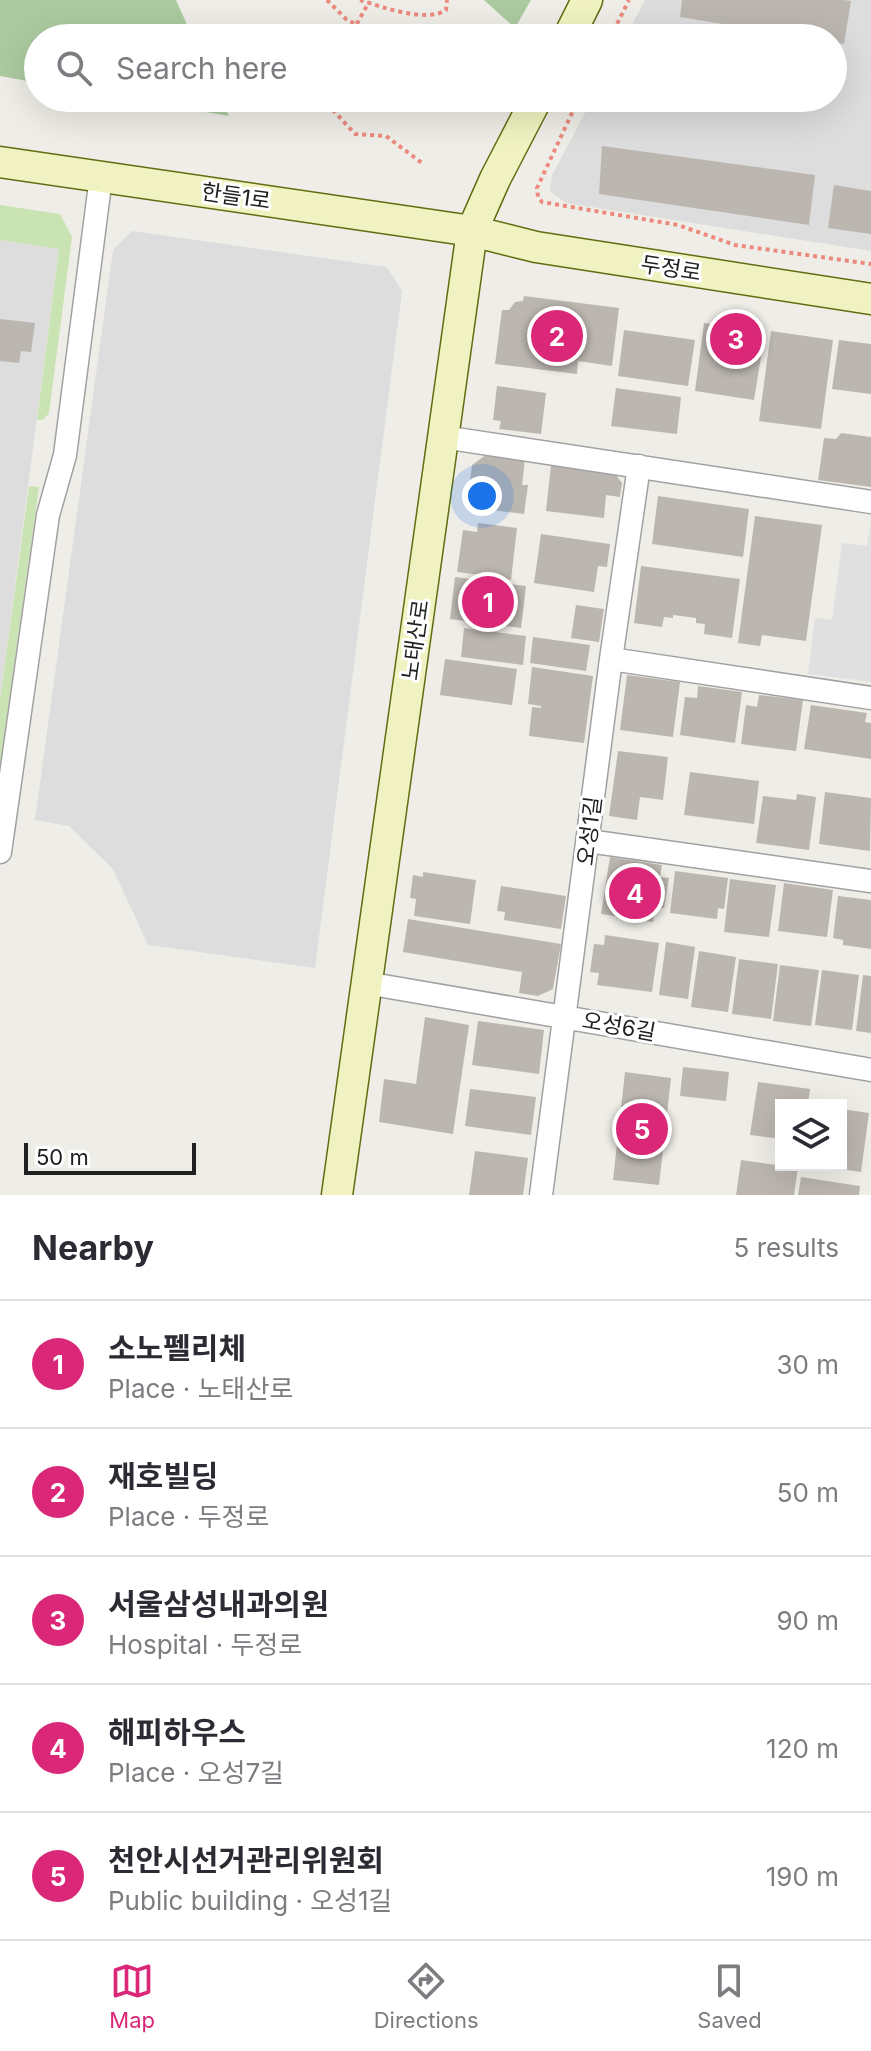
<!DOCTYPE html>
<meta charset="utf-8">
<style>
:root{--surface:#fff;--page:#f2f2f3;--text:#2b2b33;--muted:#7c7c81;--line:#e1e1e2;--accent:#db2777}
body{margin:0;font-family:Inter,"Noto Sans KR",sans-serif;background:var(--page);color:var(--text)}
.controls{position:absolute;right:24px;bottom:24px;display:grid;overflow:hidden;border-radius:0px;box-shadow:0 8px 32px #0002}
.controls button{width:72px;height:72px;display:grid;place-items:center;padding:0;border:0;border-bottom:2px solid var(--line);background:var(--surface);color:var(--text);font:40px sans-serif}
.scale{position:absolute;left:24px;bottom:20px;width:172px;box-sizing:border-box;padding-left:8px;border:4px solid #202020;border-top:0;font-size:22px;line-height:28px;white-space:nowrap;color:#202020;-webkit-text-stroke:6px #fff;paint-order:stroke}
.you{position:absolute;left:482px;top:496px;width:28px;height:28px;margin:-20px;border:6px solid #fff;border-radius:50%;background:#1a73e8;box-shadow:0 0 0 12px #1a73e833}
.badge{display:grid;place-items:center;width:52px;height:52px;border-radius:50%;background:var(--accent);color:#fff;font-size:26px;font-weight:700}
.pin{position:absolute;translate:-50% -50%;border:4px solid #fff;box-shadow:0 2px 8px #0006}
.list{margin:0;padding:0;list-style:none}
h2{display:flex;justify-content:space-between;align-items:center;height:104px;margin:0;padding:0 32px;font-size:34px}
h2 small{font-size:26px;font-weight:400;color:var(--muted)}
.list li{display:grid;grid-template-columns:52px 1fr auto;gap:24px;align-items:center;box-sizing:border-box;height:128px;padding:0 32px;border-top:2px solid var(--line)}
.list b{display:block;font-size:30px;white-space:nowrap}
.list p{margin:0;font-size:26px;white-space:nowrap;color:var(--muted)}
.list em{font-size:26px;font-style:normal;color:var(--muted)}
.icon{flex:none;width:44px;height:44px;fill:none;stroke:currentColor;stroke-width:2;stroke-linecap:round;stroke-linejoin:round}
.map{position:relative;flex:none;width:871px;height:1195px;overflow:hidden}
.search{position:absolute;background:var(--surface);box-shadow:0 8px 32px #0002;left:24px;right:24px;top:24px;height:88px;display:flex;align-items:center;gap:20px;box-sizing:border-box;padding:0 28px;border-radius:44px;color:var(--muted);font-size:30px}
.sheet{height:744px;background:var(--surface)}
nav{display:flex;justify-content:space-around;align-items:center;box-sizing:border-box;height:112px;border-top:2px solid var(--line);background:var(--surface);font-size:22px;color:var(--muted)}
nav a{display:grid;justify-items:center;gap:4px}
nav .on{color:var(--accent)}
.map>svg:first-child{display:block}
.residential{fill:#dedddd}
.grass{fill:#cae3b3}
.forest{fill:#accaa0}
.parking{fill:#e0e0e0}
.building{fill:#bcb6b0}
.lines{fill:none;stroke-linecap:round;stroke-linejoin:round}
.street-casing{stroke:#a1a1a1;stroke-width:25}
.secondary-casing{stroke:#616c11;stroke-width:33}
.path{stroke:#eb8a7d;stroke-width:4;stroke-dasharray:4 4;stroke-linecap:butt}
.street{stroke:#fff;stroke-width:22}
.secondary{stroke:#f0f3c1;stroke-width:30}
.labels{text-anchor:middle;stroke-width:6;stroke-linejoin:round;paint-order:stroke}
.street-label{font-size:22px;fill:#202020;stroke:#fff}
</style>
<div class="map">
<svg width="871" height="1195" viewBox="0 0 871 1195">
<rect width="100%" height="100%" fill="#efede7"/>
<path class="residential" d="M645 0H871V251L566 203 550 191 552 175 593 98H833V38H625Z
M132 231 387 267 402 291 315 968 148 945 113 869 69 826 35 820 113 250Z
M0 240 59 249 0 700Z"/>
<path class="grass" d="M0 205 60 214 72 237 49 413 43 420H37L59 249 0 240Z
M29 486 39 487 0 765V700Z"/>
<path class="forest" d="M0 0H176L193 38H38V83L0 76Z
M484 0H531L515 28Z
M124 98H220L229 116Z"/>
<path class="parking" d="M871 520V682L808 674 815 618 832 620 842 543 867 546Z"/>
<path class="building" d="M682 0H844L851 1 844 44 833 42V38H809L680 17Z
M602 146 815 175 809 225 599 194Z
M834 185 871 191V234L828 228Z
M524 296 619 308 612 366 578 361 577 374 495 364 502 310H509L515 302 523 301Z
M0 319 35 323 31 352 21 351 19 363 0 361Z
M704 323 765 332 754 400 695 391Z
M624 330 695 340 688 386 618 376Z
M771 331 833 340 821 429 759 421Z
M839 340 871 344V394L832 389Z
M497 386 546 393 541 434 499 429 501 421 493 420Z
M616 388 681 397 677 434 611 426Z
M841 433 871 437V487L818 480 824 438 836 439Z
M487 454 525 459 522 485H528L524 514 467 507 472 465Z
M551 465 615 474 622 483 620 497 606 495 604 518 546 511Z
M658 496 749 509 743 557 652 544Z
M755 516 822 525 806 641 762 635 760 646 738 643Z
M478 523 517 528 511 580 488 577V572H482L481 575 457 572 463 530 477 532Z
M541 534 610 544 607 567 598 566 594 592 534 583Z
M641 566 740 579 732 638 704 634 705 624 696 623V618L673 615V618L664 617 662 627 634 623Z
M455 577 526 586 521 628 450 619Z
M576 605 604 609 599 642 571 638Z
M464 628 526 636 523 665 461 657Z
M533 637 590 645 586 671 530 663Z
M445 659 517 669 512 705 440 695Z
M532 667 593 676 584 743 529 736 532 707 541 708V706L528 704Z
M627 675 680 682 673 737 620 730Z
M698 686 742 692 735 743 680 735 685 697 697 698Z
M759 695 803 700 796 751 741 744 746 705 757 707Z
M811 705 867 713 865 722 871 723V759L804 749Z
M618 751 668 757 663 800 640 797 637 820 609 816Z
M690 772 759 781 754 824 684 815Z
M825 792 871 798 870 851 819 844Z
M797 794 816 797 809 850 756 843 763 796 796 800Z
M610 857 662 865 660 877 669 878 664 908 655 907 653 922 601 914Z
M675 871 728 878 724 909 718 908 717 919 670 913Z
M423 872 476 880 470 924 414 916 416 899 410 898 413 875 423 877Z
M730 879 776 885 769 937 724 932Z
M784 883 833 890 827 937 778 931Z
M501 886 566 896 561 929 504 920 505 912 497 911Z
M838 896 871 900V949L843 945V940L833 938Z
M408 919 561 944 553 989 538 996 519 993 522 972 403 952Z
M605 935 659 943 652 992 597 985 599 973 590 972 594 944 604 945Z
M666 942 695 947 688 999 659 995Z
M699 951 736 957 728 1012 691 1007Z
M739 959 778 964 771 1019 732 1014Z
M780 965 819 970 811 1026 773 1021Z
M822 970 859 975 852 1030 815 1025Z
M863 975 871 976V1033L856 1031Z
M425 1017 469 1025 453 1134 379 1122 384 1079 416 1084Z
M478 1021 544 1030 539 1074 472 1065Z
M683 1067 729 1072 726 1101 680 1096Z
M625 1072 671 1078 659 1185 613 1180Z
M758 1082 810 1089 808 1105H781V1139L750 1135Z
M470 1089 536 1097 531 1135 465 1126Z
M841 1109 869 1113 861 1172 825 1167 841 1165Z
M475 1151 528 1158 523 1195H469Z
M741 1160 798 1168 794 1195H736Z
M801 1177 860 1186 859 1195H798Z"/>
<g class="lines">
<defs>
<path id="street" d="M443 437 871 502
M611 659 871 698
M588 841 871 881
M0 852 48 515 65 455 101 177
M366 983 871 1070
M541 1195 611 659 639 466"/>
<path id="secondary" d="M568 38 587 0
M0 162 472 231 536 247 871 299
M337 1195 472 231 495 179 537 98"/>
</defs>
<use href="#street" class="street-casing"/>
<use href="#secondary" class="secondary-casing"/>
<path class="path" d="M327 0 346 19 381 38
M360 0C382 7 426 23 446 10L447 0
M322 38 327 33 339 38
M349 38 369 2
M610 38 629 0
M322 98 355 134 386 136 422 163
M579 98 537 188 538 197 542 202 678 225 735 245 871 264"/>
<use href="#street" class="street"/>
<use href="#secondary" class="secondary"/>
</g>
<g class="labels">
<g class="street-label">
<text transform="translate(236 196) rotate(8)" y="8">한들1로</text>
<text transform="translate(671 268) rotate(9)" y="8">두정로</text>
<text transform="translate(415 640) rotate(-82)" y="8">노태산로</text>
<text transform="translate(589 831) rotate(-83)" y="8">오성1길</text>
<text transform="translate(619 1026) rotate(10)" y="8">오성6길</text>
</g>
</g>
</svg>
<div class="controls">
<button><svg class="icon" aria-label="layers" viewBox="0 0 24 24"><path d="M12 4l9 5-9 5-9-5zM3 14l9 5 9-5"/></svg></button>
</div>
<div class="scale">50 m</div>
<div class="you"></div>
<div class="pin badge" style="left:488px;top:602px">1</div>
<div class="pin badge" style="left:557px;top:336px">2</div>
<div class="pin badge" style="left:736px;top:339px">3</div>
<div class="pin badge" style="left:635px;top:893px">4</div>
<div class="pin badge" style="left:642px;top:1129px">5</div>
<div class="search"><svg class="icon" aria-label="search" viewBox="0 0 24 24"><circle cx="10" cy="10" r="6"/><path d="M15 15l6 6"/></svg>Search here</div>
</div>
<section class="sheet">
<h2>Nearby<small>5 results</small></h2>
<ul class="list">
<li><span class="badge">1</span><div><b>소노펠리체</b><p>Place · 노태산로</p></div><em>30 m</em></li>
<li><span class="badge">2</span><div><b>재호빌딩</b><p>Place · 두정로</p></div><em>50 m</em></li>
<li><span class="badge">3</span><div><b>서울삼성내과의원</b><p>Hospital · 두정로</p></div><em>90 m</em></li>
<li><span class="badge">4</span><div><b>해피하우스</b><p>Place · 오성7길</p></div><em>120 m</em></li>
<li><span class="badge">5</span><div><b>천안시선거관리위원회</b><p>Public building · 오성1길</p></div><em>190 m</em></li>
</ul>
</section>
<nav>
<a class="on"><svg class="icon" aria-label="map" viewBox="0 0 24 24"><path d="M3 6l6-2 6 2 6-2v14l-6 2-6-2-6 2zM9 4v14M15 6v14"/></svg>Map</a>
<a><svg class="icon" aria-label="directions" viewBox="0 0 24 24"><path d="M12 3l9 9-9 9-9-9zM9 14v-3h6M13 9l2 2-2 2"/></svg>Directions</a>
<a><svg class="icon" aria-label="saved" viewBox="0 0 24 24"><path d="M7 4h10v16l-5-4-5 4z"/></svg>Saved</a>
</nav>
